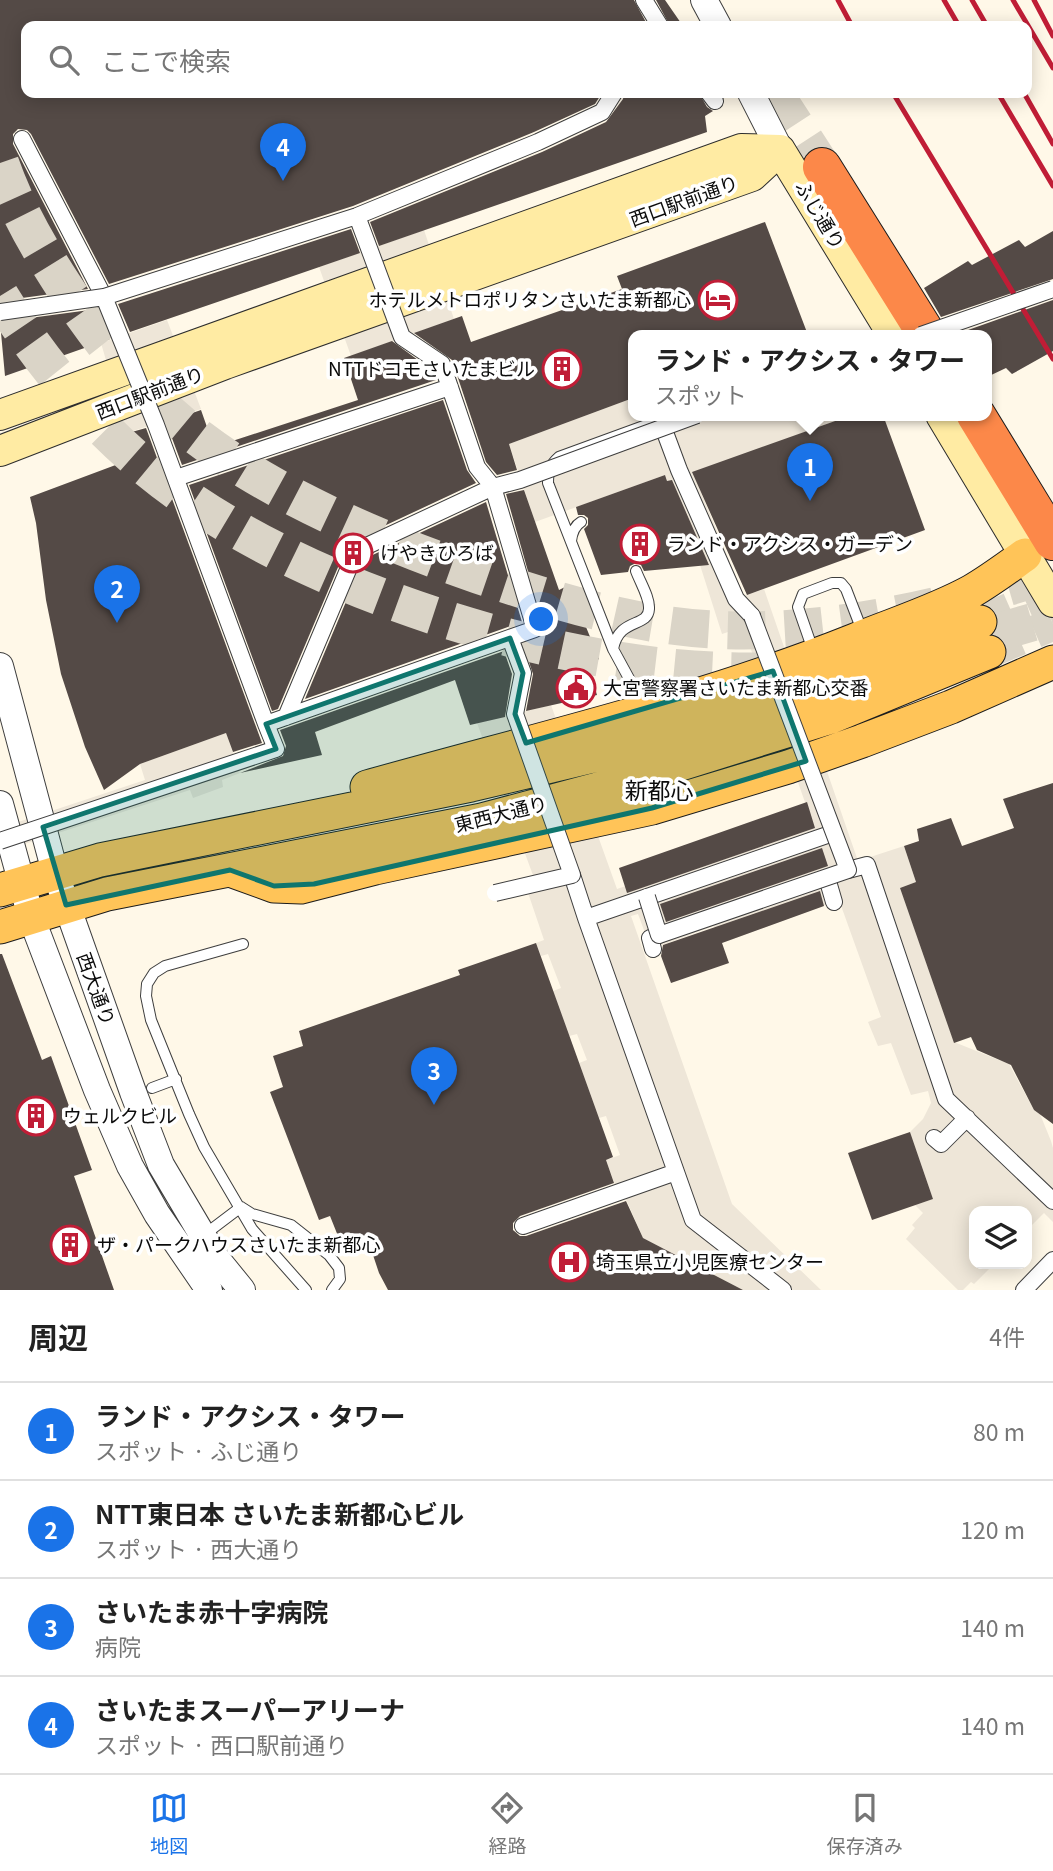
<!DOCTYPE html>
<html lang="ja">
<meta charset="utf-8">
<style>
:root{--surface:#fff;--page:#f6f6f6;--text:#222;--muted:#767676;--line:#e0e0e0;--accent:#1a73e8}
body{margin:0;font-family:Georgia,"Noto Sans JP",serif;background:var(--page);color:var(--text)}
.controls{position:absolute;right:21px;bottom:21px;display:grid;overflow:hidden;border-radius:14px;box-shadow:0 4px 18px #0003}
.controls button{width:63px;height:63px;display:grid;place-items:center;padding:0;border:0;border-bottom:2px solid var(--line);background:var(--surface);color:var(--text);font:35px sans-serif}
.you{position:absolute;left:542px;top:620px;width:24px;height:24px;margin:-18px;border:5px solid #fff;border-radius:50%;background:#1a73e8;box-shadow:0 0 0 10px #1a73e833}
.badge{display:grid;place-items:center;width:46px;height:46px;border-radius:50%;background:var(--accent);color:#fff;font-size:23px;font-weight:700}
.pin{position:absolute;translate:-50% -58px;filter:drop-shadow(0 2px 4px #0008)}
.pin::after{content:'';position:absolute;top:37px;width:24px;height:21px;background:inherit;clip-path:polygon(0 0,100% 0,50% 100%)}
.popup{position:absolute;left:628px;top:330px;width:364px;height:91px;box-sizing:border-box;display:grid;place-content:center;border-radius:14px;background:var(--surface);filter:drop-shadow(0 2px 5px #0005);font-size:23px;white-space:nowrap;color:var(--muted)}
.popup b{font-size:26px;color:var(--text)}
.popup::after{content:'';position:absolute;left:50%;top:100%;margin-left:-14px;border:14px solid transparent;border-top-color:var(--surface)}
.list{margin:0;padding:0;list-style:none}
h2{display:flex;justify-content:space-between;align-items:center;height:91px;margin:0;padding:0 28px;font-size:30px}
h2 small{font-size:23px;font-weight:400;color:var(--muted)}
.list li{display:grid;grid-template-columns:46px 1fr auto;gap:21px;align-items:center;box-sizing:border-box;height:98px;padding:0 28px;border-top:2px solid var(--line)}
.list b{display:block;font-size:26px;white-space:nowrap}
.list p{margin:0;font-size:23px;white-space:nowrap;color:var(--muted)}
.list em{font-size:23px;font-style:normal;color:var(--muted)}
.icon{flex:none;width:38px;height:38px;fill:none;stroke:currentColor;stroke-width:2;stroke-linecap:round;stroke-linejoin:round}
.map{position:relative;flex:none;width:1053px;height:1290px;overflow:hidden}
.search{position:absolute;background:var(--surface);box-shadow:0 4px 18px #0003;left:21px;right:21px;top:21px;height:77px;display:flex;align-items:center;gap:18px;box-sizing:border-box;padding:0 24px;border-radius:14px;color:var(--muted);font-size:26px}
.sheet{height:483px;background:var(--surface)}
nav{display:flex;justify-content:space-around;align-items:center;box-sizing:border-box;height:98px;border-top:2px solid var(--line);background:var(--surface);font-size:19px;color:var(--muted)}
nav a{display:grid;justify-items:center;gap:4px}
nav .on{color:var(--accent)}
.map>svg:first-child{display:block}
.plaza{fill:#eee6d8}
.building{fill:#544a46}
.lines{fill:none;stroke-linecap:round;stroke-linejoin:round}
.primary-tunnel{stroke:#dad4c7;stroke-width:33;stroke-dasharray:33 17;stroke-linecap:butt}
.motorway-tunnel{stroke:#dad4c7;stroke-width:38;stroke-dasharray:38 19;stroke-linecap:butt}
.service-casing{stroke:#3e3e3e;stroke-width:12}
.pedestrian-casing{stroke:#3e3e3e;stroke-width:18}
.tertiary-casing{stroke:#3e3e3e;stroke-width:28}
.secondary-casing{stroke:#2d2d2d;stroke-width:32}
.primary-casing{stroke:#1c1c1c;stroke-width:35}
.motorway-casing{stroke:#1c1c1c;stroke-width:40}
.service{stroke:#fff;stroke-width:10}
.pedestrian{stroke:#fff;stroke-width:16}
.tertiary{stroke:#fff;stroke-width:26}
.secondary{stroke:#ffeba3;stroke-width:30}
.primary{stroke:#ffc458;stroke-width:33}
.motorway{stroke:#fc8849;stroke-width:38}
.rail{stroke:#c01d36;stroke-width:5}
.pedestrian-bridge-casing{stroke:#3e3e3e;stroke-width:18;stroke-linecap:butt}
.pedestrian-bridge{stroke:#fff;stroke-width:16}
.marked{fill:#0f766e;fill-opacity:0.2;stroke:#0f766e;stroke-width:5;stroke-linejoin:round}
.labels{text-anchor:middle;stroke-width:7;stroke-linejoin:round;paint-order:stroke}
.street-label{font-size:19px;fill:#0b0b0b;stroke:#fff}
.poi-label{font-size:19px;fill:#0b0b0b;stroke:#fff;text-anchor:start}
.quarter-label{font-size:23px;fill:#0b0b0b;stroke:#fff}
</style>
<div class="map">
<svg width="1053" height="1290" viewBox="0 0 1053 1290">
<rect width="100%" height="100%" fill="#fff8e8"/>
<path class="plaza" d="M424 230 454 319 351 356 319 267Z
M167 320 201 409 127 433 101 343Z
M633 398V415H852L693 473 744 596 764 589 858 861 904 846 916 882 900 888 954 1042 1009 1064 1034 1110 1040 1114 1051 1141 1053 1148V1222L1044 1213 1027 1230V1211H974V1264H994L974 1284 971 1282 963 1290H958L906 1239 915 1228 912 1225 923 1213 915 1205 933 1199 910 1132 923 1119 931 1103 928 1091 911 1095 891 1043 878 1046 868 1022 881 1017 839 900 722 943 714 926 651 949 638 914 631 916 732 1204 821 1290H743L643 1238 625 1197 629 1181 615 1185 606 1160 620 1155 606 1116 599 1118 579 1063 587 1060 577 1034 569 1036 553 991 561 988 548 954 541 956 536 943 544 940 524 881 534 878 477 723 551 705 617 889 812 822 743 627 722 634 700 565 665 475 535 522 509 444Z
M226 733 240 773 222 780 223 787 193 798 190 790 0 852V828L145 780 140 764Z"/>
<path class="building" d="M0 0H634L648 26H26V93H602L595 104 534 132 353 206 109 284 31 134 27 130 18 129 13 134V144L88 289 0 301Z
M656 0H665L683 26H670Z
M624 93H699L707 107 713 111 705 116 707 132 379 246 370 222 542 152 606 122 623 99Z
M765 222 808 335H633V398L509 444 517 470 497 475 486 462 452 360 414 333 462 316 471 342 622 289 617 276Z
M351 229 360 253 130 332 118 304Z
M1053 231V279L941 317 924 288 968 261 972 265 1019 240 1025 247Z
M1053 300V351L1012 374 1006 368 987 377V335H954Z
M97 309 110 339 5 376 0 322Z
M392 341 433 371 436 380 182 465 166 422 201 410 214 447 358 400 344 358Z
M443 400 467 470 476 483 352 541 347 546 278 709 272 711 189 485Z
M852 415H883L925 530 747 595 692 472Z
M146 428 262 743 233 752 226 733 140 764 104 790 85 747 61 674 46 600 36 523 30 497 129 460 121 435Z
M665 475 667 481 672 480 709 565 644 571 641 565 636 563 630 566 628 572 601 575 584 529 588 525V518L584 515H578L576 507Z
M524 490 559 590 569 585 599 659 588 665 597 695 526 711 533 674 523 644 539 639 545 631 506 494Z
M486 502 522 622 305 699 364 559Z
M504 651 512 674 505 717 470 725 455 680 315 732 322 755 240 773 283 756 286 746 280 730Z
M1053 783V1124L1034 1110 1011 1065 977 1050 971 1037 954 1043 900 888 916 882 904 846 919 841 917 829 951 818 962 846 1014 828 1003 799Z
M807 802 815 828 627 893 619 868Z
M822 848 828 866 666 922 660 904Z
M820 891 824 906 722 943 729 963 671 983 661 956 663 945Z
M536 943 613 1157 606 1160 614 1183 520 1216 513 1223V1230L520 1236H526L626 1201 643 1238 743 1290H388L379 1273 367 1237 342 1246 330 1216 319 1220 270 1092 283 1087 273 1056 303 1046 299 1031 460 975 458 970Z
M0 954H2L42 1060 51 1056 92 1170 74 1176 114 1290H0Z
M910 1132 933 1199 872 1220 848 1153Z"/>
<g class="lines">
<path class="primary-tunnel" d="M980 622 1053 590
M989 652 1053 624"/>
<path class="motorway-tunnel" d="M774 93 822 167
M0 163C15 206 38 247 63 285 98 339 139 390 190 431 269 494 384 542 479 575 557 602 639 627 722 630 834 634 947 607 1053 573
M0 296C49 376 115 451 194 503 343 603 591 678 770 671
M941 649 1053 616"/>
<defs>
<path id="service" d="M571 541C572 533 574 526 581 522
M613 649C619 617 648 628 649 609 650 598 640 582 636 571
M814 653 798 607 803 594 832 583H841L846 589 863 633
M644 706 613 649 548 483C548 471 550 465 559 457L674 415
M243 944 165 966 154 973 147 984 146 996 151 1020 189 1114 204 1147 252 1229 306 1290
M152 1088 176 1079
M241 1207 252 1214 291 1225 329 1255 339 1268 340 1279 332 1290
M204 1235 241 1207"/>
<path id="pedestrian" d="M644 0 660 26
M709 93 715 101
M22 139 104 297
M663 427 679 470 736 599 752 616
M848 870 867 865 946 1099 1053 1201
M572 875 586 918 833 833
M827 878 834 902
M586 918 693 1220 783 1290
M653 949 650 938 659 935
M934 1138 941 1144 967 1118
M523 1226 676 1172
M1024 1290 1053 1260"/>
<path id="tertiary" d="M704 0 718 26
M751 93 780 150
M0 666 55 872 133 1092 161 1165 216 1258 242 1290
M0 804 31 917 97 1090 130 1166 157 1214 209 1290"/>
<path id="secondary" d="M780 150 893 335
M0 415 741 149 780 150
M941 415 1053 602
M0 451 225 364 752 176 780 150"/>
<path id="primary" d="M367 787C530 741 697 703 855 640 894 624 936 611 972 591 991 580 1008 567 1025 555
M230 870 274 886 301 887 375 868 652 808 788 767 862 741 951 707 1053 662
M0 890 100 860 471 785 656 741 822 687 980 622
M0 927 107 894 482 820 620 783 831 717 989 652"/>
<path id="motorway" d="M822 167 927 335
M976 415 1053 541"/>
</defs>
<use href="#service" class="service-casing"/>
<use href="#pedestrian" class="pedestrian-casing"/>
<use href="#tertiary" class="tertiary-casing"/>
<use href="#secondary" class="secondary-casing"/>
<use href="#primary" class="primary-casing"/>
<use href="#motorway" class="motorway-casing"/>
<use href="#service" class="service"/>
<use href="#pedestrian" class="pedestrian"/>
<use href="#tertiary" class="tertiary"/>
<use href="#secondary" class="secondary"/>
<use href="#primary" class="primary"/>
<use href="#motorway" class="motorway"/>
<path class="rail" d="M838 0 852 26
M944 0 959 26
M972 0 987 26
M1013 0 1053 68
M1034 0 1053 36
M893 93 1053 359
M998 93 1053 186
M1024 93 1053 144"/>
<defs>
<path id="pedestrian-bridge" d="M0 312 104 297
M921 335 1053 289
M176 478 450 387
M286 717 356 551 493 487 477 467 442 364 402 337 357 216
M266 724 156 425 104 297 357 216 538 142 602 112 614 93
M0 841 276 749 266 724 535 629 493 487 520 480 697 415
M495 893 572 875 515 714 523 673 510 638
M647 897 659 935 848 870 752 616"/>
</defs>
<use href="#pedestrian-bridge" class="pedestrian-bridge-casing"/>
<use href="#pedestrian-bridge" class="pedestrian-bridge"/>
</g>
<path class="marked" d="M510 638 523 673 515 714 526 743 773 671 806 761 652 808 314 884 274 886 230 870 66 905 43 827 276 749 266 724Z"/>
<defs>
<symbol id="hotel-ring" viewBox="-11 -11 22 22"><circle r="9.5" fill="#fff" stroke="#c01d36" stroke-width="1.5"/><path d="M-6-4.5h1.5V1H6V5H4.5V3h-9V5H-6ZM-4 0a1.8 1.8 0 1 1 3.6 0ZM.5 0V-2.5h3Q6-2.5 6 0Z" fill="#c01d36"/></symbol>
<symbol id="building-ring" viewBox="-11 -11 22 22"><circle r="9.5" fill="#fff" stroke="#c01d36" stroke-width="1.5"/><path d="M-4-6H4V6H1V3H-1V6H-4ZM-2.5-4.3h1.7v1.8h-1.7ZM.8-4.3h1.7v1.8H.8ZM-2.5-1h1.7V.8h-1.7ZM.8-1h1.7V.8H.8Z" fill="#c01d36"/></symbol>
<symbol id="civic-ring" viewBox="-11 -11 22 22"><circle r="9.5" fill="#fff" stroke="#c01d36" stroke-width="1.5"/><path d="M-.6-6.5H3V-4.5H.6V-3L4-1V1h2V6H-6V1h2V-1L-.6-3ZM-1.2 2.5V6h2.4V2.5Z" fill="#c01d36"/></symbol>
<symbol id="hospital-ring" viewBox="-11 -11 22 22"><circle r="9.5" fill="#fff" stroke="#c01d36" stroke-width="1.5"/><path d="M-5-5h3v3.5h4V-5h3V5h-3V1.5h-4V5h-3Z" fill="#c01d36"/></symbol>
</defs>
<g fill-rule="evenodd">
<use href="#hotel-ring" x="696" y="278" width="44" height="44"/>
<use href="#building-ring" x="540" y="347" width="44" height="44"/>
<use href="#building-ring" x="618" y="522" width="44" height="44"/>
<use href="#building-ring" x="331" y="531" width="44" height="44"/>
<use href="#civic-ring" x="554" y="666" width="44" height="44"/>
<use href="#building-ring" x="14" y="1094" width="44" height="44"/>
<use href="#building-ring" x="48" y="1223" width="44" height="44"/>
<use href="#hospital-ring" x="547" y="1240" width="44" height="44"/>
</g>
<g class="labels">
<g class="street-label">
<text transform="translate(684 201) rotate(-20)" y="7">西口駅前通り</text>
<text transform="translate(820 215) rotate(59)" y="7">ふじ通り</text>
<text transform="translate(150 393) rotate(-21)" y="7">西口駅前通り</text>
<text transform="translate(501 814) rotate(-14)" y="7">東西大通り</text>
<text transform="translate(96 989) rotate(70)" y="7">西大通り</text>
</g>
<g class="poi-label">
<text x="691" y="307" text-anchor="end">ホテルメトロポリタンさいたま新都心</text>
<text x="535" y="376" text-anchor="end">NTTドコモさいたまビル</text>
<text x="667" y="551">ランド・アクシス・ガーデン</text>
<text x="380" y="560">けやきひろば</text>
<text x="603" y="695">大宮警察署さいたま新都心交番</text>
<text x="63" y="1123">ウェルクビル</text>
<text x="97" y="1252">ザ・パークハウスさいたま新都心</text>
<text x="596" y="1269">埼玉県立小児医療センター</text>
</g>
<g class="quarter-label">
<text x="659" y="799">新都心</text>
</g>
</g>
</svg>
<div class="controls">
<button><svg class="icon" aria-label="layers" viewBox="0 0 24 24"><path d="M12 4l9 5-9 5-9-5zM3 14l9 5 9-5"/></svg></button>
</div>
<div class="you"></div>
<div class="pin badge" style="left:810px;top:501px">1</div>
<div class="popup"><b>ランド・アクシス・タワー</b>スポット</div>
<div class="pin badge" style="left:117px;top:623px">2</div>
<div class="pin badge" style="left:434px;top:1105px">3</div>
<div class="pin badge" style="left:283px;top:181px">4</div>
<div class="search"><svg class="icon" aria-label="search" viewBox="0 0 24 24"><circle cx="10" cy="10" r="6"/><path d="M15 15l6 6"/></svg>ここで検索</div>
</div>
<section class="sheet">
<h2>周辺<small>4件</small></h2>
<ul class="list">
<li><span class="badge">1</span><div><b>ランド・アクシス・タワー</b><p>スポット · ふじ通り</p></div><em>80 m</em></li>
<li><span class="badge">2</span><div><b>NTT東日本 さいたま新都心ビル</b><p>スポット · 西大通り</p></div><em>120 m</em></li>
<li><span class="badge">3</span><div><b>さいたま赤十字病院</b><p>病院</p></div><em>140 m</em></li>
<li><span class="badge">4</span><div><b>さいたまスーパーアリーナ</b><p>スポット · 西口駅前通り</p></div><em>140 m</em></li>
</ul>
</section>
<nav>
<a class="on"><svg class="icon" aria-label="map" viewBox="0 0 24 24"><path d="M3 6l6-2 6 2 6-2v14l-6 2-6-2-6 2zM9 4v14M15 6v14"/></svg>地図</a>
<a><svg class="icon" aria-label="directions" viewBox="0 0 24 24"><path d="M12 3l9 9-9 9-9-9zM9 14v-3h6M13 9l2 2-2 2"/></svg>経路</a>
<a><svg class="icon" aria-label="saved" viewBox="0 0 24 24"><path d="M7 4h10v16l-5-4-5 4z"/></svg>保存済み</a>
</nav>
